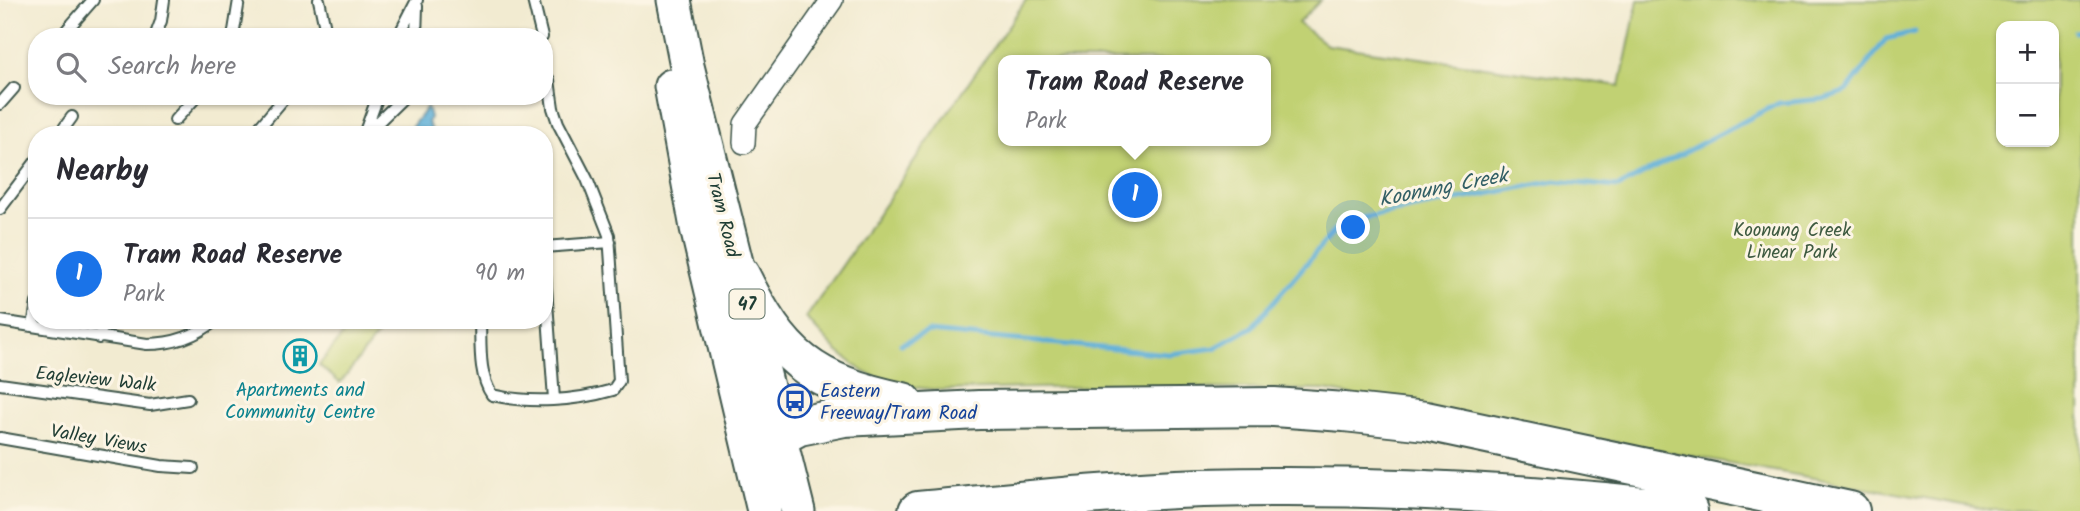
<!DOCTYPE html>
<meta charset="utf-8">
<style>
:root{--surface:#fff;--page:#f2f2f3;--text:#2b2b33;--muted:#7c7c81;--line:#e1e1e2;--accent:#1a73e8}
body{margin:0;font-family:Kalam,sans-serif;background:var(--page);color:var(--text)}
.controls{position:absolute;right:21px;top:21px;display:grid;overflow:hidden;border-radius:14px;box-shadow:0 2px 5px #0004}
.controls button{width:63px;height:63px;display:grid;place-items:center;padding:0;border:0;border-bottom:2px solid var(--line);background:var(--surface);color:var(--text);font:35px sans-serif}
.you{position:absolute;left:1354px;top:228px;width:24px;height:24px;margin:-18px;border:5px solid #fff;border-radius:50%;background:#1a73e8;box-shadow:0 0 0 10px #1a73e833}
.badge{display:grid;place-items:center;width:46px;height:46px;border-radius:50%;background:var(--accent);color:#fff;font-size:23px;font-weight:700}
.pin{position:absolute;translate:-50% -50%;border:4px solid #fff;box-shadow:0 2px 7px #0006}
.popup{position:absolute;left:998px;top:55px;width:273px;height:91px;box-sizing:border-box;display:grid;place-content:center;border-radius:14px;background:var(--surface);filter:drop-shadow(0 2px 5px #0005);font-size:23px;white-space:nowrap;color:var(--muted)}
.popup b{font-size:26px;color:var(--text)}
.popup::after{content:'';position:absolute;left:50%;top:100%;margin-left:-14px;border:14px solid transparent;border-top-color:var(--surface)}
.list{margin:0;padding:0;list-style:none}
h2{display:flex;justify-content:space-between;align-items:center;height:91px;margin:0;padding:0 28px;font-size:30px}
h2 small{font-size:23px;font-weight:400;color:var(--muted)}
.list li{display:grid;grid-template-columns:46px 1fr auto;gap:21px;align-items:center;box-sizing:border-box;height:112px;padding:0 28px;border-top:2px solid var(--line)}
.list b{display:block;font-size:26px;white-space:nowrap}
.list p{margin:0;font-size:23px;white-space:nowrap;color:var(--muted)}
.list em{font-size:23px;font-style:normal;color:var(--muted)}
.icon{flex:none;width:38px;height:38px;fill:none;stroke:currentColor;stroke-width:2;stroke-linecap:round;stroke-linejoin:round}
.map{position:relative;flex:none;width:2080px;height:511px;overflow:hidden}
.search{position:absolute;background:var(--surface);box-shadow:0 2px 5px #0004;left:28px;top:28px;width:525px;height:77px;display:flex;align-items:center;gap:18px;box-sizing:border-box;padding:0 24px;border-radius:28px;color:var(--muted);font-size:26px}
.panel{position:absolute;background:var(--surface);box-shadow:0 2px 5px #0004;left:28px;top:126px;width:525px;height:203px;border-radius:28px}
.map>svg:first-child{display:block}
.green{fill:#c1d173;stroke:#708754;stroke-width:2;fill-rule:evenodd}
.water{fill:#5dafd8;stroke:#3e7686;stroke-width:2}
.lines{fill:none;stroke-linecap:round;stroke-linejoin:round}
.stream{stroke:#5dafd8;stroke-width:5}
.service-casing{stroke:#3f574c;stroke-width:14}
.minor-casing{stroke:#3f574c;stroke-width:24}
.primary-casing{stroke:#3f574c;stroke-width:37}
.motorway-casing{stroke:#3f574c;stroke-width:42}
.service{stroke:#fff;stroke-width:10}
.minor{stroke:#fff;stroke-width:21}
.primary{stroke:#fff;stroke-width:33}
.motorway{stroke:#fff;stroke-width:38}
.labels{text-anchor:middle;stroke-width:6;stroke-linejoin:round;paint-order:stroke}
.shield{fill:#fcf5e5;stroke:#617469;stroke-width:2}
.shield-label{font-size:18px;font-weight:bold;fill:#1f3d34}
.street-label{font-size:19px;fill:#1f3d34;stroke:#fcf5e5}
.park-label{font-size:19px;fill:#3f5b41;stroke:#fcf5e5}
.culture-label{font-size:19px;fill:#0d838f;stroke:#fcf5e5}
.transit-label{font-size:19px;fill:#164399;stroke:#fcf5e5;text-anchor:start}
.water-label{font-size:21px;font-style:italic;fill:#325f65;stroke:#fcf5e5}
</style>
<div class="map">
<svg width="2080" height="511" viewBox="0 0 2080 511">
<rect width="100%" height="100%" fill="#fcf5e5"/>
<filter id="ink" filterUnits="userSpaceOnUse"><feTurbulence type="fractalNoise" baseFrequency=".0143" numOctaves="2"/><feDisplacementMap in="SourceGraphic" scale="14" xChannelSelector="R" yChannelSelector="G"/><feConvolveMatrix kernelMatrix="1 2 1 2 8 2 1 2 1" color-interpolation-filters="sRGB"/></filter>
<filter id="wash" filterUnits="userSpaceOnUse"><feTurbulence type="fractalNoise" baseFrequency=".00686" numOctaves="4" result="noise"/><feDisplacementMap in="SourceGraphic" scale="28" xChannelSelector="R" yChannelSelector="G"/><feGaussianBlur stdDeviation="1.57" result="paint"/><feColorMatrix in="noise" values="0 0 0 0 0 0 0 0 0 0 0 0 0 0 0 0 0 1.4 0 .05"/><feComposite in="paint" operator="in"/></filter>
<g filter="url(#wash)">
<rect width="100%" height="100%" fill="#f2ebd1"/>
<path class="green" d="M1026 0H1321L1298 23 1327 45 1620 86 1638 0H2080V511L1991 510 1324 390 1091 387 939 390 894 385 862 371 836 350 806 318ZM2001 26H2054V142H2001ZM1004 60H1266V141H1004Z
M355 320H389L340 383 319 365Z"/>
<path class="water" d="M427 107 430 117 428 123 433 132 429 135H403V131L407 133Z"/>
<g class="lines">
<path class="stream" d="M2075 32 2080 31
M901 344 928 332 1169 354 1215 348 1252 327 1342 222 1555 181 1618 187 1779 103 1823 99 1847 91 1886 39 1915 32"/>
</g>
</g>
<g filter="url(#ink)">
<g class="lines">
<defs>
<path id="service" d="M319 0 327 37
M533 0 542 37
M65 32 93 0
M155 37 161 21 164 0
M233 37 239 0
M398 37 417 0
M416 37 417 6
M0 104 14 88
M175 120 197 96
M366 129 378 96
M59 135 72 117
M253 135 286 96
M365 135 405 96
M0 209 37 160
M544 247 610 242
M545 274 554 399
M480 320C481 343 478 375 492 395 530 404 575 401 613 390L619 381 609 235 587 179 558 123 553 108 549 80 544 74
M0 321 147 344C173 344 195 337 216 320
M33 326 37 303
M99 338 104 320
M0 384 150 405 188 399
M0 438 161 466 193 468"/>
<path id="minor" d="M744 143 745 124 832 0"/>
<path id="primary" d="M674 0 687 66 798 511
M671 86 697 228 764 511"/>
<path id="motorway" d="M740 275C781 358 811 383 903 402
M780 436 799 426 844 417 979 410 1274 407 1344 412 1426 421 1850 511
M918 511C1013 502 1108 491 1203 488 1364 484 1528 492 1688 511"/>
</defs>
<use href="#service" class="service-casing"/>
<use href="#minor" class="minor-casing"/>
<use href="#primary" class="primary-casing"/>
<use href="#motorway" class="motorway-casing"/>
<use href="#service" class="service"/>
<use href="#minor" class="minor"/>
<use href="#primary" class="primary"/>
<use href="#motorway" class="motorway"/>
</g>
</g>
<defs>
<symbol id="building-ring" viewBox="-11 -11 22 22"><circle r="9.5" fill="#fcf5e5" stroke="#0f9aa8" stroke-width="1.5"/><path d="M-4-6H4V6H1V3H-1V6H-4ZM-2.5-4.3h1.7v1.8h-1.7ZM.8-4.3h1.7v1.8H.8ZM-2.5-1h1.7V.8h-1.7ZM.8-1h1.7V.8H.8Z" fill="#0f9aa8"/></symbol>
<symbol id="bus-ring" viewBox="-11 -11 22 22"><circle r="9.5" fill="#fcf5e5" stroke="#1a4fb4" stroke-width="1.5"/><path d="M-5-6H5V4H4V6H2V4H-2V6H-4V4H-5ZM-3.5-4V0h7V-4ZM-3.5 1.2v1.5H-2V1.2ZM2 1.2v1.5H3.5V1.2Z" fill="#1a4fb4"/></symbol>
</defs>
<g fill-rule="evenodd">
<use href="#building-ring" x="281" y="337" width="38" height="38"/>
<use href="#bus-ring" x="776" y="382" width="38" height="38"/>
</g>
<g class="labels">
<rect class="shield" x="729.5" y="289.5" width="35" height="29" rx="5"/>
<g class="shield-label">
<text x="747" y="310">47</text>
</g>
<g class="street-label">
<text transform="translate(724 215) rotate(76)" y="7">Tram Road</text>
<text transform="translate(96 378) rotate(6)" y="7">Eagleview Walk</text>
<text transform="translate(99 438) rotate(10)" y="7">Valley Views</text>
</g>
<g class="park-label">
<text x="1792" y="236">Koonung Creek<tspan x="1792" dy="22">Linear Park</tspan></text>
</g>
<g class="culture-label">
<text x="300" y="396">Apartments and<tspan x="300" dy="22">Community Centre</tspan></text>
</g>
<g class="transit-label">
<text x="820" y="397">Eastern<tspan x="820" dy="22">Freeway/Tram Road</tspan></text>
</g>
<g class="water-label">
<text transform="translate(1443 187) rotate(-11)" y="7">Koonung Creek</text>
</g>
</g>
</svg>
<div class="controls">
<button>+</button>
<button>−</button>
</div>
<div class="you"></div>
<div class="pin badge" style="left:1135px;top:195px">1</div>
<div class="popup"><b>Tram Road Reserve</b>Park</div>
<div class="search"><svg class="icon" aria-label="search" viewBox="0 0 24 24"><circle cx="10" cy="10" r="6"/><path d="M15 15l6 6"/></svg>Search here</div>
<section class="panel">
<h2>Nearby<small></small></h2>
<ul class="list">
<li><span class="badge">1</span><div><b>Tram Road Reserve</b><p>Park</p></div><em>90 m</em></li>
</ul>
</section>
</div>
